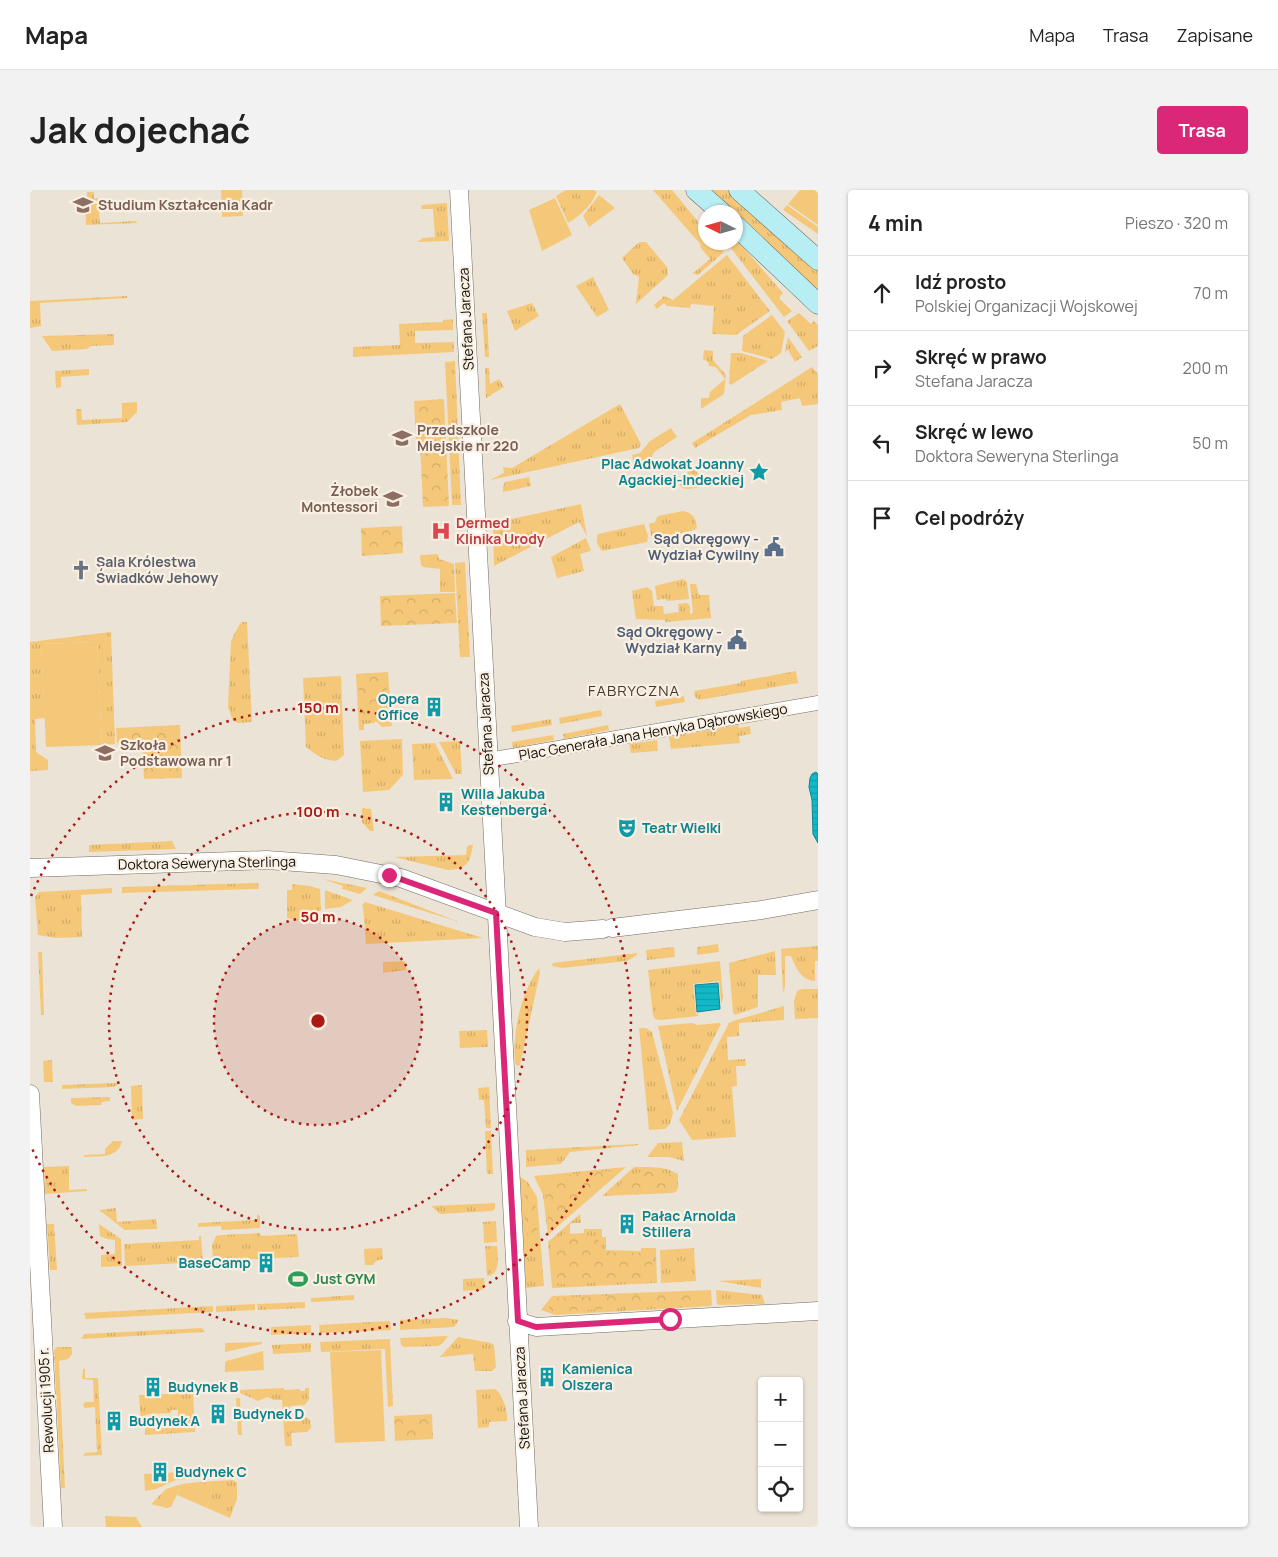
<!DOCTYPE html>
<html lang="pl">
<meta charset="utf-8">
<style>
:root{--surface:#fff;--page:#f2f2f2;--text:#222;--muted:#767676;--line:#e0e0e0;--accent:#db2777}
body{margin:0;font-family:Manrope,sans-serif;background:var(--page);color:var(--text)}
.controls{position:absolute;right:15px;bottom:15px;display:grid;overflow:hidden;border-radius:5px;box-shadow:0 1px 4px #0004}
.controls button{width:45px;height:45px;display:grid;place-items:center;padding:0;border:0;border-bottom:1px solid var(--line);background:var(--surface);color:var(--text);font:25px sans-serif}
.compass{position:absolute;left:668px;top:15px;width:45px;height:45px;border-radius:50%;background:var(--surface);box-shadow:0 1px 4px #0004;rotate:275deg}
.stop{position:absolute;width:15px;height:15px;margin:-11px;border:4px solid #db2777;border-radius:50%;background:#fff}
.stop.end{background:#db2777;border-color:#fff;box-shadow:0 1px 5px #0008}
.list{margin:0;padding:0;list-style:none}
h2{display:flex;justify-content:space-between;align-items:center;height:65px;margin:0;padding:0 20px;font-size:21px}
h2 small{font-size:16px;font-weight:400;color:var(--muted)}
.list li{display:grid;grid-template-columns:32px 1fr auto;gap:15px;align-items:center;box-sizing:border-box;height:75px;padding:0 20px;border-top:1px solid var(--line)}
.list b{display:block;font-size:19px;white-space:nowrap}
.list p{margin:0;font-size:16px;white-space:nowrap;color:var(--muted)}
.list em{font-size:16px;font-style:normal;color:var(--muted)}
.icon{flex:none;width:28px;height:28px;fill:none;stroke:currentColor;stroke-width:2;stroke-linecap:round;stroke-linejoin:round}
.map{position:relative;flex:none;width:788px;height:1337px;overflow:hidden;border-radius:5px}
header{display:flex;align-items:center;gap:30px;box-sizing:border-box;height:70px;padding:0 25px;background:var(--surface);border-bottom:1px solid var(--line)}
header strong{font-size:24px}
nav{display:flex;gap:28px;margin-inline-start:auto;font-size:18px}
.intro{display:flex;align-items:center;justify-content:space-between;box-sizing:border-box;height:120px;padding:0 30px}
h1{margin:0;font-size:35px}
.button{padding:12px 22px;border-radius:5px;background:var(--accent);color:#fff;font-size:18px;font-weight:700}
main{display:flex;gap:30px;padding:0 30px}
aside{flex:1;background:var(--surface);border-radius:5px;box-shadow:0 1px 4px #0004}
.map>svg:first-child{display:block}
.grass{fill:url(#grass-tufts)}
.forest{fill:url(#forest-crowns)}
.garden{fill:#f5c879}
.water{fill:url(#water-rules);stroke:#11868f}
.lines{fill:none;stroke-linecap:round;stroke-linejoin:round}
.minor-casing{stroke:#726b5f;stroke-width:15}
.tertiary-casing{stroke:#726b5f;stroke-width:19}
.secondary-casing{stroke:#726b5f;stroke-width:21}
.minor{stroke:#fff;stroke-width:14}
.tertiary{stroke:#fff;stroke-width:18}
.secondary{stroke:#b7eef4;stroke-width:20}
.route{stroke:#db2777;stroke-width:6}
.ring{fill:none;stroke:#ab1915;stroke-width:2.5;stroke-dasharray:2.5 5}
.labels{text-anchor:middle;stroke-width:4.5;stroke-linejoin:round;paint-order:stroke}
.education-label{font-size:14px;font-weight:bold;fill:#785e54;stroke:#f9f0e3;text-anchor:start}
.street-label{font-size:14px;fill:#120f0b;stroke:#f9f0e3}
.culture-label{font-size:14px;font-weight:bold;fill:#0d838f;stroke:#f9f0e3;text-anchor:start}
.health-label{font-size:14px;font-weight:bold;fill:#be3a42;stroke:#f9f0e3;text-anchor:start}
.service-label{font-size:14px;font-weight:bold;fill:#4e5e75;stroke:#f9f0e3;text-anchor:end}
.worship-label{font-size:14px;font-weight:bold;fill:#5b616d;stroke:#f9f0e3;text-anchor:start}
.leisure-label{font-size:14px;font-weight:bold;fill:#27864d;stroke:#f9f0e3;text-anchor:start}
.neighbourhood-label{font-size:15px;letter-spacing:1px;fill:#423b31;stroke:#f9f0e3}
.centre{fill:#ab1915;stroke:#f9f0e3;stroke-width:2.5}
.ring-label{font-size:15px;text-anchor:middle;font-weight:bold;fill:#ab1915;stroke:#f9f0e3;stroke-width:4.5;stroke-linejoin:round;paint-order:stroke}
</style>
<header>
<strong>Mapa</strong>
<nav><a>Mapa</a><a>Trasa</a><a>Zapisane</a></nav>
</header>
<div class="intro"><h1>Jak dojechać</h1><a class="button">Trasa</a></div>
<main>
<div class="map">
<svg width="788" height="1337" viewBox="0 0 788 1337">
<defs>
<pattern id="grass-tufts" width="24" height="20" patternUnits="userSpaceOnUse" patternTransform="scale(1.25)"><rect width="24" height="20" fill="#f5c879"/><path d="M3 7l-1-3M5 7V3M7 7l1-3M15 17l-1-3M17 17v-4M19 17l1-3" fill="none" stroke="#d1ab67"/></pattern>
<pattern id="forest-crowns" width="20" height="18" patternUnits="userSpaceOnUse" patternTransform="scale(1.25)"><rect width="20" height="18" fill="#f5c879"/><path d="M2 6a3 3 0 1 1 6 0M12 15a3 3 0 1 1 6 0" fill="none" stroke="#d1ab67"/></pattern>
<pattern id="water-rules" width="6" height="5" patternUnits="userSpaceOnUse" patternTransform="scale(1.25)"><rect width="6" height="5" fill="#11b9c8"/><path d="M0 2.5h6" fill="none" stroke="#0f9eaa"/></pattern>
</defs>
<rect width="100%" height="100%" fill="#ebe3d6"/>
<path class="grass" d="M191 0H212L213 26 192 27Z
M536 0H564L567 2C562 15 550 26 538 33L526 6Z
M623 0H642L675 40 676 52 686 53 694 62 668 85 663 83 680 69 670 57 671 55Z
M677 0H698L788 80V102L706 26V22H702Z
M57 2H64V9L68 8 70 33 106 31 107 33 56 35 55 8H57Z
M569 5 585 18 559 37 553 26Z
M417 13 419 51 387 52 393 48 405 47 403 19H391L392 15Z
M757 15 788 37V44L753 20Z
M706 49 753 103 749 108 762 121 754 127 697 53 706 52Z
M611 52H616L637 77 638 85 606 114 609 87 603 84 592 68 608 53Z
M697 65 740 121 706 145 682 144 684 116 661 114 660 118 637 116 634 113 627 119 624 115 634 106 643 110Z
M563 87 579 120 567 127 546 96Z
M97 106V108L10 113 11 136 0 138V111Z
M502 113 509 126 485 141 477 121Z
M452 123H457L459 167H455Z
M769 123 781 134 784 131 788 135V156L779 161 757 131Z
M742 125 755 142 751 163 742 169 712 161 713 146Z
M423 129V140L385 141V153L424 152V162L323 167V157L370 155 369 134 413 132V130Z
M84 144V155L61 156 57 159 22 161 12 146Z
M758 147 772 167 765 172 758 160 755 162Z
M674 160 683 161V170L696 185 694 204 671 219V208H679L680 202 695 189 686 177 679 176 678 172 673 169Z
M701 163H711L738 171 701 195 699 193Z
M425 171 431 315H422L415 172Z
M782 177 788 184V214L772 216 770 208 751 212 752 220 721 225 665 258 662 253Z
M455 178H459L460 194 469 189 474 197 456 208Z
M59 179V185L31 187V197L26 198 25 181Z
M107 212V222L97 232 47 235 46 219H51L52 230 92 228V213Z
M590 214 611 254 609 258 460 290 474 283 473 277 482 278Z
M641 238 647 247 624 262 619 272 604 275 602 265 610 263 620 251Z
M664 279 669 285 671 297C663 298 654 302 650 295L651 291 660 280Z
M499 287 501 296 473 302V297L475 292Z
M551 314 557 346 549 332 464 376 463 340 468 332Z
M653 321C663 323 666 328 667 338L664 340 625 349 621 345 619 334 625 332 628 326Z
M614 334 618 346 617 352 572 361C568 356 565 351 568 344Z
M556 348 561 361 550 364 554 381 527 388 521 367Z
M391 365 408 364 409 369 424 374 425 402H410V379L393 377 391 375 390 366Z
M435 372 440 467H430L425 373Z
M653 389 657 392 659 409 637 411 636 409 627 410 625 396Z
M660 394H666L669 405H679L681 428 635 432V430L606 429 602 401 617 397 622 401 624 416H633L634 424 649 422 648 414 657 413 660 416V424L663 423Z
M212 432H217L222 532 208 533 203 531 198 517 201 451 209 435Z
M81 442 85 554 72 555 67 452 11 454 15 528 5 529 6 562 18 570V580L0 581V452Z
M766 481 768 493 669 510 665 507 664 501 711 493V491Z
M358 482 362 536 352 537 348 533 344 523 345 533 334 534V540H329L326 484Z
M311 486 314 565 306 571C293 570 286 565 276 557L273 488Z
M654 506 655 512 626 517 625 511Z
M571 520 572 526 530 534 529 528Z
M521 529 522 535 482 542 481 536Z
M578 535 579 540 534 549 533 544Z
M708 535 709 538 720 536 721 544 709 546 710 553 641 559 639 547Z
M523 545 524 550 483 558 482 552Z
M372 549 373 585 371 587 359 600 333 602 330 551Z
M627 550 628 561 601 563 599 554Z
M430 551 432 584H426L409 552Z
M405 553 423 589 384 590 382 554Z
M332 618 341 619 344 641H340L332 632Z
M142 651 146 659 59 662V655Z
M439 655H443C440 673 437 679 418 680L364 667 436 665 437 657Z
M293 689 337 698 330 704 312 699 313 696Z
M228 693 229 699 92 703V697Z
M262 694 280 696 290 699 291 720C280 726 271 733 257 728V700H262Z
M82 698V703L51 705 52 747 26 748 8 745 5 707 9 702Z
M295 700 323 710 311 717 295 719Z
M349 701 429 732 343 705Z
M335 712 453 748 336 754 333 717 332 715Z
M688 754 689 762 667 765V757Z
M788 756V771H785V791C771 790 766 778 761 766H755V797L753 803 751 759Z
M644 757 645 767 617 770 616 760Z
M745 761 746 785H728V817L705 825 703 823 699 773Z
M8 762H12L14 825H11Z
M607 763V765L597 771 532 778 522 776 523 773Z
M375 771 376 780 353 783V772Z
M690 771 693 809 691 814 689 791 663 794 666 823 669 826 631 830 625 829 623 825 618 780Z
M509 778 510 783 490 875 488 876 485 873C482 843 491 802 509 778Z
M772 799H788V828L765 829 764 811 767 801Z
M754 816V830L709 833V846L697 847 698 870 715 869 716 876H706L707 896 702 897 706 947 662 950 649 930 699 833 703 831Z
M662 833 667 835 689 833 691 834 647 921 628 836Z
M609 838H616L622 842 643 923 640 934 635 939 619 940Z
M457 840 458 857 430 858 429 841Z
M22 870 23 892H14L13 871Z
M90 893 84 897 32 899V895Z
M112 895 113 929 102 930 101 896Z
M459 897 461 938H456L454 910H449L448 898Z
M80 907V911L72 912 71 915 46 916 41 913V908Z
M455 941H461L463 984H457Z
M83 951H92C88 969 69 966 54 967V965L75 964V959Z
M652 952 654 971 639 967H617L628 953Z
M608 954 609 955 540 962 531 974 496 977V960Z
M39 976V1000L57 999V1001L15 1004 14 977Z
M596 977 518 1045 513 1005 504 986Z
M604 977C619 977 636 976 648 984V998L646 1002 642 1003 572 1006Z
M490 987 497 991 507 1007 514 1096 496 1098Z
M465 1013V1019L462 1021 410 1024 401 1016Z
M86 1018 87 1032 126 1029 127 1039 95 1040 69 1020Z
M227 1024 230 1026V1038L192 1040 191 1036 168 1037V1033L227 1030Z
M550 1024 551 1033H542L540 1035V1044L554 1043V1039H572V1047H576V1060L611 1061V1058H626L627 1093 522 1098 518 1052Z
M466 1031 467 1052 454 1053 453 1032Z
M17 1034H24L27 1080H20Z
M69 1034 91 1049 92 1076 71 1077V1065L85 1064V1050L77 1049 70 1046Z
M230 1043 231 1046 267 1044 269 1067 183 1071 182 1055 186 1046 192 1045Z
M169 1046H171L173 1072 95 1076 94 1054 169 1050Z
M455 1056H467C468 1066 471 1085 457 1086Z
M352 1058 353 1069 346 1071 343 1075H335L334 1059Z
M664 1058 666 1091 631 1093 630 1060Z
M454 1088 455 1096 452 1100 433 1101V1089Z
M731 1089V1098L688 1091Z
M681 1100 682 1115 680 1116 525 1125 511 1120 522 1106Z
M686 1100 732 1105 735 1114 689 1115 687 1114Z
M324 1105V1110L281 1112V1108Z
M275 1112V1118L228 1120 227 1114Z
M225 1114V1120L186 1122V1116Z
M183 1116V1122L56 1129 54 1123Z
M417 1128 429 1130 424 1137 370 1140V1130Z
M360 1131 361 1140 290 1143 289 1135Z
M281 1135V1143L241 1145V1137Z
M172 1138 175 1142 51 1149 55 1144Z
M418 1146 413 1153 408 1156 374 1157 371 1155 370 1148Z
M428 1147 461 1153 464 1155 466 1177 462 1181H445L443 1164 410 1167Z
M360 1149 363 1216 358 1217 355 1159 291 1162 290 1152Z
M281 1153V1162L243 1164 242 1155Z
M27 1157H42V1164L38 1169 29 1171 35 1298H31L24 1160Z
M53 1179H55V1188H68L72 1265 53 1266 55 1263 67 1262 65 1217 55 1218 53 1215 55 1212H64L63 1190 52 1189Z
M254 1198V1200L270 1199V1201H275V1198H279V1209L275 1215 260 1216V1228L276 1227 280 1230 281 1238 277 1242 261 1243 262 1256H255L252 1210H244L237 1207 228 1211 210 1203V1200Z
M465 1199C473 1204 478 1222 477 1231L459 1232V1237L448 1238 446 1200Z
M163 1203 165 1242 115 1245V1235L116 1230 120 1227 141 1226V1228H148V1220H141V1223L119 1224 113 1227 111 1235 109 1205Z
M206 1208H210L212 1245H208Z
M203 1290 207 1293V1309L200 1328 177 1318 182 1300 169 1292Z
M152 1294 141 1317 137 1318 121 1314 136 1299Z"/>
<path class="forest" d="M414 209 419 316 393 317 390 251H386L384 211Z
M372 336 373 363 332 366 331 338Z
M425 403 427 433 351 436 350 406Z
M356 484 360 534 355 535 342 530H331L328 488 330 486Z
M150 535 152 588 114 589 112 553H87L86 538Z
M578 981 585 982 523 1038 519 1039 516 1005 510 988Z
M617 981 636 983 644 986V995L640 1000 592 1002 589 999C592 987 606 982 617 981Z
M496 1001H501L505 1010 508 1047 506 1052H501C494 1041 493 1013 496 1001Z
M535 1043C551 1053 566 1034 573 1060L587 1063H623L621 1091 529 1094 525 1092 522 1054Z
M672 1102 676 1107 671 1113 523 1122 519 1118 524 1108Z
M402 1224 403 1249 365 1251 364 1226Z"/>
<path class="garden" d="M770 0H788V35L758 14Z
M525 8 542 45 512 61 499 20Z
M67 452 72 555 16 557 11 454Z
M232 1152V1154L195 1162V1155L196 1153Z
M351 1160 355 1251 305 1253 300 1162Z
M233 1161 234 1180 195 1182V1173L196 1171Z
M206 1279V1284L203 1285 146 1290 126 1299 115 1301 114 1284Z
M169 1292 178 1295 182 1300 177 1318 147 1305 152 1294Z
M75 1326 106 1327 112 1337H76Z"/>
<path class="water" d="M786 582 788 584V653L783 644 782 610 779 597 780 588 782 584Z
M688 793 690 819 667 822 665 795Z"/>
<g class="lines">
<defs>
<path id="minor" d="M458 570 788 513"/>
<path id="tertiary" d="M429 0 499 1337
M0 678 237 670 306 675 371 688 505 737 535 742 573 739
M582 738 732 720 788 710
M0 904 23 1337
M487 1131 506 1137 788 1121"/>
<path id="secondary" d="M666 0 691 22
M709 0 788 70
M706 36 788 114"/>
</defs>
<use href="#minor" class="minor-casing"/>
<use href="#tertiary" class="tertiary-casing"/>
<use href="#secondary" class="secondary-casing"/>
<use href="#minor" class="minor"/>
<use href="#tertiary" class="tertiary"/>
<use href="#secondary" class="secondary"/>
</g>
<g class="lines">
<path class="route" d="M359 685 466 723 488 1131 506 1137 640 1129"/>
</g>
<circle cx="288" cy="831" r="104" fill="#ab1915" fill-opacity=".12"/>
<g class="ring">
<circle cx="288" cy="831" r="104"/>
<circle cx="288" cy="831" r="209"/>
<path d="M1 706A313 313 0 1 1 1 956"/>
</g>
<defs>
<symbol id="university-bare" viewBox="-9 -9 18 18"><path d="M0-5L7-2L0 1L-7-2ZM-4 1L0 2.5L4 1V4Q0 6-4 4Z" fill="#8d6e63" stroke="#f9f0e3" stroke-width="2.5" paint-order="stroke"/></symbol>
<symbol id="school-bare" viewBox="-9 -9 18 18"><path d="M0-5L7-2L0 1L-7-2ZM-4 1L0 2.5L4 1V4Q0 6-4 4Z" fill="#8d6e63" stroke="#f9f0e3" stroke-width="2.5" paint-order="stroke"/></symbol>
<symbol id="sight-bare" viewBox="-9 -9 18 18"><path d="M0-6L1.8-2.2L6-1.7L2.9 1.2L3.7 5.4L0 3.3L-3.7 5.4L-2.9 1.2L-6-1.7L-1.8-2.2Z" fill="#0f9aa8" stroke="#f9f0e3" stroke-width="2.5" paint-order="stroke"/></symbol>
<symbol id="hospital-bare" viewBox="-9 -9 18 18"><path d="M-5-5h3v3.5h4V-5h3V5h-3V1.5h-4V5h-3Z" fill="#e0444e" stroke="#f9f0e3" stroke-width="2.5" paint-order="stroke"/></symbol>
<symbol id="civic-bare" viewBox="-9 -9 18 18"><path d="M-.6-6.5H3V-4.5H.6V-3L4-1V1h2V6H-6V1h2V-1L-.6-3ZM-1.2 2.5V6h2.4V2.5Z" fill="#5c6f8a" stroke="#f9f0e3" stroke-width="2.5" paint-order="stroke"/></symbol>
<symbol id="church-bare" viewBox="-9 -9 18 18"><path d="M-1.2-6h2.4v3.5h3.3v2.4h-3.3V6h-2.4V-.1h-3.3v-2.4h3.3Z" fill="#6b7280" stroke="#f9f0e3" stroke-width="2.5" paint-order="stroke"/></symbol>
<symbol id="building-bare" viewBox="-9 -9 18 18"><path d="M-4-6H4V6H1V3H-1V6H-4ZM-2.5-4.3h1.7v1.8h-1.7ZM.8-4.3h1.7v1.8H.8ZM-2.5-1h1.7V.8h-1.7ZM.8-1h1.7V.8H.8Z" fill="#0f9aa8" stroke="#f9f0e3" stroke-width="2.5" paint-order="stroke"/></symbol>
<symbol id="theatre-bare" viewBox="-9 -9 18 18"><path d="M-5-5.5Q0-4 5-5.5V0Q5 5 0 6Q-5 5-5 0ZM-3.3-2.5H-1v1.5H-3.3ZM1-2.5H3.3v1.5H1ZM-2.8 1Q0 5.5 2.8 1Z" fill="#0f9aa8" stroke="#f9f0e3" stroke-width="2.5" paint-order="stroke"/></symbol>
<symbol id="stadium-bare" viewBox="-9 -9 18 18"><path d="M0-5a6.5 5 0 1 0 0 10a6.5 5 0 1 0 0-10ZM-3.5-1.8h7v3.6h-7Z" fill="#2e9e5b" stroke="#f9f0e3" stroke-width="2.5" paint-order="stroke"/></symbol>
</defs>
<g fill-rule="evenodd">
<use href="#university-bare" x="39" y="1" width="28" height="28"/>
<use href="#school-bare" x="358" y="234" width="28" height="28"/>
<use href="#sight-bare" x="715" y="268" width="28" height="28"/>
<use href="#school-bare" x="349" y="295" width="28" height="28"/>
<use href="#hospital-bare" x="397" y="327" width="28" height="28"/>
<use href="#civic-bare" x="730" y="343" width="28" height="28"/>
<use href="#church-bare" x="37" y="366" width="28" height="28"/>
<use href="#civic-bare" x="693" y="436" width="28" height="28"/>
<use href="#building-bare" x="390" y="503" width="28" height="28"/>
<use href="#school-bare" x="61" y="549" width="28" height="28"/>
<use href="#building-bare" x="402" y="598" width="28" height="28"/>
<use href="#theatre-bare" x="583" y="624" width="28" height="28"/>
<use href="#building-bare" x="583" y="1020" width="28" height="28"/>
<use href="#building-bare" x="222" y="1059" width="28" height="28"/>
<use href="#stadium-bare" x="254" y="1075" width="28" height="28"/>
<use href="#building-bare" x="503" y="1173" width="28" height="28"/>
<use href="#building-bare" x="109" y="1183" width="28" height="28"/>
<use href="#building-bare" x="174" y="1210" width="28" height="28"/>
<use href="#building-bare" x="70" y="1217" width="28" height="28"/>
<use href="#building-bare" x="116" y="1268" width="28" height="28"/>
</g>
<g class="labels">
<g class="education-label">
<text x="68" y="20">Studium Kształcenia Kadr</text>
<text x="387" y="245">Przedszkole<tspan x="387" dy="16">Miejskie nr 220</tspan></text>
<text x="348" y="306" text-anchor="end">Żłobek<tspan x="348" dy="16">Montessori</tspan></text>
<text x="90" y="560">Szkoła<tspan x="90" dy="16">Podstawowa nr 1</tspan></text>
</g>
<g class="street-label">
<text transform="translate(436 129) rotate(-93)" y="5">Stefana Jaracza</text>
<text transform="translate(456 534) rotate(-93)" y="5">Stefana Jaracza</text>
<text transform="translate(623 542) rotate(-10)" y="5">Plac Generała Jana Henryka Dąbrowskiego</text>
<text transform="translate(177 673) rotate(-1)" y="5">Doktora Seweryna Sterlinga</text>
<text transform="translate(492 1208) rotate(-93)" y="5">Stefana Jaracza</text>
<text transform="translate(16 1210) rotate(-93)" y="5">Rewolucji 1905 r.</text>
</g>
<g class="culture-label">
<text x="714" y="279" text-anchor="end">Plac Adwokat Joanny<tspan x="714" dy="16">Agackiej-Indeckiej</tspan></text>
<text x="389" y="514" text-anchor="end">Opera<tspan x="389" dy="16">Office</tspan></text>
<text x="431" y="609">Willa Jakuba<tspan x="431" dy="16">Kestenberga</tspan></text>
<text x="612" y="643">Teatr Wielki</text>
<text x="612" y="1031">Pałac Arnolda<tspan x="612" dy="16">Stillera</tspan></text>
<text x="221" y="1078" text-anchor="end">BaseCamp</text>
<text x="532" y="1184">Kamienica<tspan x="532" dy="16">Olszera</tspan></text>
<text x="138" y="1202">Budynek B</text>
<text x="203" y="1229">Budynek D</text>
<text x="99" y="1236">Budynek A</text>
<text x="145" y="1287">Budynek C</text>
</g>
<g class="health-label">
<text x="426" y="338">Dermed<tspan x="426" dy="16">Klinika Urody</tspan></text>
</g>
<g class="service-label">
<text x="729" y="354">Sąd Okręgowy -<tspan x="729" dy="16">Wydział Cywilny</tspan></text>
<text x="692" y="447">Sąd Okręgowy -<tspan x="692" dy="16">Wydział Karny</tspan></text>
</g>
<g class="worship-label">
<text x="66" y="377">Sala Królestwa<tspan x="66" dy="16">Świadków Jehowy</tspan></text>
</g>
<g class="leisure-label">
<text x="283" y="1094">Just GYM</text>
</g>
<g class="neighbourhood-label">
<text x="604" y="506">FABRYCZNA</text>
</g>
</g>
<circle cx="288" cy="831" r="8" class="centre"/>
<g class="ring-label">
<text x="288" y="523">150 m</text>
<text x="288" y="627">100 m</text>
<text x="288" y="732">50 m</text>
</g>
</svg>
<div class="controls">
<button>+</button>
<button>−</button>
<button><svg class="icon" aria-label="locate" viewBox="0 0 24 24"><circle cx="12" cy="12" r="6"/><path d="M12 2v4M12 18v4M2 12h4M18 12h4"/></svg></button>
</div>
<svg class="compass" viewBox="-18 -18 36 36"><path d="M0-13l5 13h-10z" fill="#e53935"/><path d="M0 13l5-13h-10z" fill="#767676"/></svg>
<div class="stop" style="left:640px;top:1129px"></div>
<div class="stop end" style="left:359px;top:685px"></div>
</div>
<aside>
<h2>4 min<small>Pieszo · 320 m</small></h2>
<ul class="list">
<li><svg class="icon" aria-label="ahead" viewBox="0 0 24 24"><path d="M12 20V5M6 11l6-6 6 6"/></svg><div><b>Idź prosto</b><p>Polskiej Organizacji Wojskowej</p></div><em>70 m</em></li>
<li><svg class="icon" aria-label="right" viewBox="0 0 24 24"><path d="M7 20v-9h11M14 6l5 5-5 5"/></svg><div><b>Skręć w prawo</b><p>Stefana Jaracza</p></div><em>200 m</em></li>
<li><svg class="icon" aria-label="left" viewBox="0 0 24 24"><path d="M17 20v-9H6M10 6l-5 5 5 5"/></svg><div><b>Skręć w lewo</b><p>Doktora Seweryna Sterlinga</p></div><em>50 m</em></li>
<li><svg class="icon" aria-label="arrive" viewBox="0 0 24 24"><path d="M6 21V4h12l-3 4 3 4H6"/></svg><div><b>Cel podróży</b></div></li>
</ul>
</aside>
</main>
